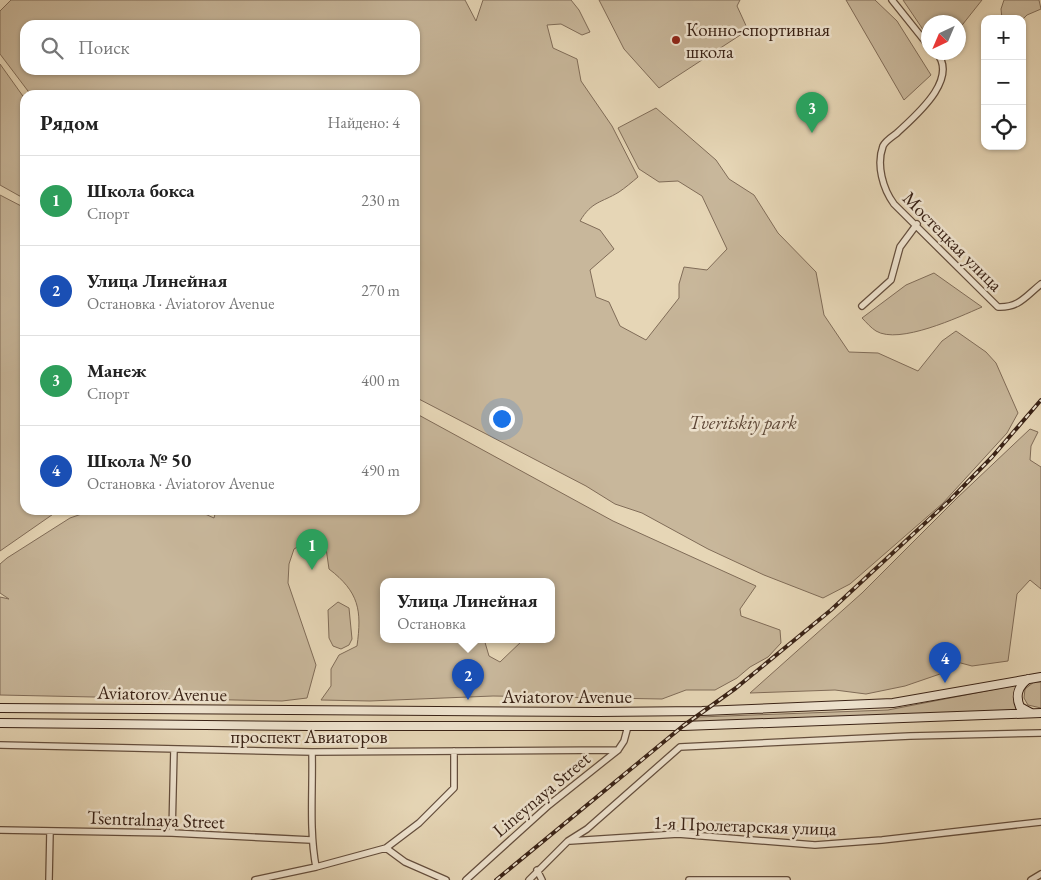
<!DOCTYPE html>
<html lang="ru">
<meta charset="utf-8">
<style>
:root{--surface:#fff;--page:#f2f2f2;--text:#222;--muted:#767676;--line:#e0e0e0;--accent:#ea580c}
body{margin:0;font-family:"EB Garamond",serif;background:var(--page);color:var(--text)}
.controls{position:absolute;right:15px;top:15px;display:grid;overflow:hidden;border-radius:10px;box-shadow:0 1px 4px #0004}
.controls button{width:45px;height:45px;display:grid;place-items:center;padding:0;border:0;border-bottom:1px solid var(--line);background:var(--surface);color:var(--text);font:25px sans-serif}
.compass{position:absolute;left:921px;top:15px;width:45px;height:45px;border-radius:50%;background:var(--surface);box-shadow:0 1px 4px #0004;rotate:224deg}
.you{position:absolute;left:501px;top:418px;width:18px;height:18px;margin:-12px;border:4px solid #fff;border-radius:50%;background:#1a73e8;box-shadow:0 0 0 8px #1a73e833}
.badge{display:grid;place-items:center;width:32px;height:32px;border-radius:50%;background:var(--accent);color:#fff;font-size:16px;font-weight:700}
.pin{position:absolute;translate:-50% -41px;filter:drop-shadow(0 1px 2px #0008)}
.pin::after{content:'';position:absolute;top:26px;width:18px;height:15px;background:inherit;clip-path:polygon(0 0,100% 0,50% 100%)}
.popup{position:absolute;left:380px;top:578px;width:175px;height:65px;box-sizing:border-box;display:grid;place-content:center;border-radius:10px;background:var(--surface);filter:drop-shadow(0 1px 4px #0005);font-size:16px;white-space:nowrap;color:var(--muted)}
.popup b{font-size:19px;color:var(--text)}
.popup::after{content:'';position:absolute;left:50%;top:100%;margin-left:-10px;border:10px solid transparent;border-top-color:var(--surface)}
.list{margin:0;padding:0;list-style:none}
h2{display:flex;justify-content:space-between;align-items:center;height:65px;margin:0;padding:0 20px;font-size:21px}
h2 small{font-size:16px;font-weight:400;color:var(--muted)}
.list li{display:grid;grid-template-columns:32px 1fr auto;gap:15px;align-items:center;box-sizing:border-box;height:90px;padding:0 20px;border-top:1px solid var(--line)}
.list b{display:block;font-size:19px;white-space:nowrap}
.list p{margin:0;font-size:16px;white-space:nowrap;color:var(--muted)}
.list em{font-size:16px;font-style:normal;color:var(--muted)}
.icon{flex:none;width:28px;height:28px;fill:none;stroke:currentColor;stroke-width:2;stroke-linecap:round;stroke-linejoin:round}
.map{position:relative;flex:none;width:1041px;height:880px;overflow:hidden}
.search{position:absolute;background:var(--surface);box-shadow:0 1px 4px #0004;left:20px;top:20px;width:400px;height:55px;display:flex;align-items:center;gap:12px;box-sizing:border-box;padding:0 18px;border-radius:15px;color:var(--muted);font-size:19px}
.panel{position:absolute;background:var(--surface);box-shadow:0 1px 4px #0004;left:20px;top:90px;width:400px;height:425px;border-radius:15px}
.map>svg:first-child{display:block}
.green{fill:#c8b79b;stroke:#806c58;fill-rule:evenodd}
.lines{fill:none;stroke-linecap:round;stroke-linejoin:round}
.minor-casing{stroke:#644e3d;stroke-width:8}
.secondary-casing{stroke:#382115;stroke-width:10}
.minor{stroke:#efe4d0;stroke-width:5.5}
.secondary{stroke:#efe4d0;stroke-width:8}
.rail-casing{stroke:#382115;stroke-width:4}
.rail{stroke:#efe4d0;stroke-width:2;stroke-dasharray:5.5;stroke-linecap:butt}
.poi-dot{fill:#8f2418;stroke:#efe4d0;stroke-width:2}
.labels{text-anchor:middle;stroke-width:5;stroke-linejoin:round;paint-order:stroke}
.poi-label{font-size:19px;fill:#382115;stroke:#efe4d0;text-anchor:start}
.street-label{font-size:19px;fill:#382115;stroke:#efe4d0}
.park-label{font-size:19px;font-style:italic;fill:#5c4636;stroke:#efe4d0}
</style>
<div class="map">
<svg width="1041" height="880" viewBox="0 0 1041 880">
<rect width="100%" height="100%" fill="#e6d6b6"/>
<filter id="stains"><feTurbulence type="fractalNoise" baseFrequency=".004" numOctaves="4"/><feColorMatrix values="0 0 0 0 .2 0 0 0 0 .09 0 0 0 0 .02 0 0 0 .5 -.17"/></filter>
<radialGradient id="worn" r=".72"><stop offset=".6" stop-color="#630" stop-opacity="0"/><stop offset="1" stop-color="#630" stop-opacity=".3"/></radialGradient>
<path class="green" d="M11 0H465L476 21 483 0H571L579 10 590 32 582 35 561 24 547 25 553 48 577 59 581 81 612 126 638 177C632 182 625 188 619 192 601 203 592 201 580 221L600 230 614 249 590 270 596 297 609 302 620 326 646 340 679 298V284L684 267 707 270 727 249 702 196 678 181 659 182 639 169 618 128 656 108 716 160 729 179 754 195 778 233 816 272 824 315 849 352 878 353 918 371 942 341 956 331 986 352 996 363 1018 413 1007 433 943 503 850 584 823 598 764 575 708 549 642 513 615 504 586 486 415 397V95H31L0 54V11ZM25 25H415V70H25Z
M599 0H740L737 6 748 30 659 88 624 49Z
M846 0H875L897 21 931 75 904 100Z
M903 0H982L959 29 958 22H928V37Z
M1004 0H1039L1041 9 1027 15 1022 20 1002 19 1001 9Z
M0 64 25 99V199L0 185Z
M0 195 25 208V510H59L0 551Z
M934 273 982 307C959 317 899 345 876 331 871 328 866 322 862 318L906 285Z
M415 413 613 521 756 586 740 609 741 616 780 630 781 643 768 657 750 667 737 678 715 690H686L662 699 493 696 370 701 321 700 331 686V669L339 655 357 646C362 610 359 592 329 569L325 541 311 539 294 549 289 564 288 583 316 665 307 698 282 701 0 695V597L9 599 0 593V564L7 558 70 518 93 510H196L214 518 216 510H415ZM384 581H552V639H524L500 662 489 656 484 639H384Z
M1030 429 1038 432 1031 446 1030 460 1041 467V589L1030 580 1017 594 1008 661 972 666 957 662 940 674 905 686 866 694 835 690 750 693 862 593 957 498Z
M338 602 349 608 352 639 349 645 341 649 333 646 329 638 328 610Z
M1034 682H1041V708L1028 705 1024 698 1025 689Z
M1017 685 1014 695 1018 710 693 722 699 717 888 710Z"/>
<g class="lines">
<defs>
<path id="minor" d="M892 0 928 45
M936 52C960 79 915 116 897 133 893 136 885 141 883 146 876 165 883 189 894 204L998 307C1019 308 1026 296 1041 284
M862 306 891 280 900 247 917 224
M0 745 312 752 618 750
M312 752C313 790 309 830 316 867
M0 830 172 833 311 840
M172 833 174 749
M570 841 678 834 815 845 882 840 1041 822
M386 848 405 862 446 880
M537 870 542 880
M49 880 50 832
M255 880 316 867 386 848 419 823 454 788V751
M466 880 549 805 618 750 624 741 628 726
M529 880 568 841 587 829 680 747 910 736 1041 733
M689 880H787
M1031 880 1041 874"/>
<path id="secondary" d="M1028 679C1018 687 1015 695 1020 707L1031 713
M0 708 598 712 702 711 893 703 1041 677
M0 723 310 726H683L1041 713"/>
</defs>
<use href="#minor" class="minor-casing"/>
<use href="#secondary" class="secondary-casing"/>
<use href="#minor" class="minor"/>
<use href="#secondary" class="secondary"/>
<defs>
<path id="rail" d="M496 880 683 726 736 688 831 610 950 500 992 457 1041 400"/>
</defs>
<use href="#rail" class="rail-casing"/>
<use href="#rail" class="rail"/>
</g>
<circle class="poi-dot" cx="676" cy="40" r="5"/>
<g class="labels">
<g class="poi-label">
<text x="686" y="36">Конно-спортивная<tspan x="686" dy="22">школа</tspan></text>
</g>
<g class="street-label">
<text transform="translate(953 241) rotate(45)" y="7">Мостецкая улица</text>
<text transform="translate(162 693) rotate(1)" y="7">Aviatorov Avenue</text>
<text x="567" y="703">Aviatorov Avenue</text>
<text x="309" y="743">проспект Авиаторов</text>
<text transform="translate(541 794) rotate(-40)" y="7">Lineynaya Street</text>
<text transform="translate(156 819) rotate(2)" y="7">Tsentralnaya Street</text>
<text transform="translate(745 825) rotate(2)" y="7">1-я Пролетарская улица</text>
</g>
<g class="park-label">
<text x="743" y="429">Tveritskiy park</text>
</g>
</g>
<rect width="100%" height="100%" filter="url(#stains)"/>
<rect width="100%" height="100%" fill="url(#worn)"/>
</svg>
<div class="controls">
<button>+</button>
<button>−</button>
<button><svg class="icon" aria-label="locate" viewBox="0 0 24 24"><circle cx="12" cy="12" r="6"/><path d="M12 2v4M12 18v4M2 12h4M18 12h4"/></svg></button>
</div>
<svg class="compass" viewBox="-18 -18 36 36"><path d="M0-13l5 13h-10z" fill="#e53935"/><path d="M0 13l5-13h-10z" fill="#767676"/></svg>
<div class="you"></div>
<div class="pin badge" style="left:312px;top:570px;background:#2e9e5b">1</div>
<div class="pin badge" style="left:468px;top:700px;background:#1a4fb4">2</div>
<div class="popup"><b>Улица Линейная</b>Остановка</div>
<div class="pin badge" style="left:812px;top:133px;background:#2e9e5b">3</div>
<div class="pin badge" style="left:945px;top:683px;background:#1a4fb4">4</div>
<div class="search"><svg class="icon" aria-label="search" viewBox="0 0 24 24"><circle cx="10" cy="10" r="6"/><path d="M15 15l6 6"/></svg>Поиск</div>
<section class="panel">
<h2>Рядом<small>Найдено: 4</small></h2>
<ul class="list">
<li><span class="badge" style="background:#2e9e5b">1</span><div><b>Школа бокса</b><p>Спорт</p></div><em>230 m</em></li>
<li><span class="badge" style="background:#1a4fb4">2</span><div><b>Улица Линейная</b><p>Остановка · Aviatorov Avenue</p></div><em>270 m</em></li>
<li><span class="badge" style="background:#2e9e5b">3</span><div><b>Манеж</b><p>Спорт</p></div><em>400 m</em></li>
<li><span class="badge" style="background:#1a4fb4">4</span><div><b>Школа № 50</b><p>Остановка · Aviatorov Avenue</p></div><em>490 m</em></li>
</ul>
</section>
</div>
